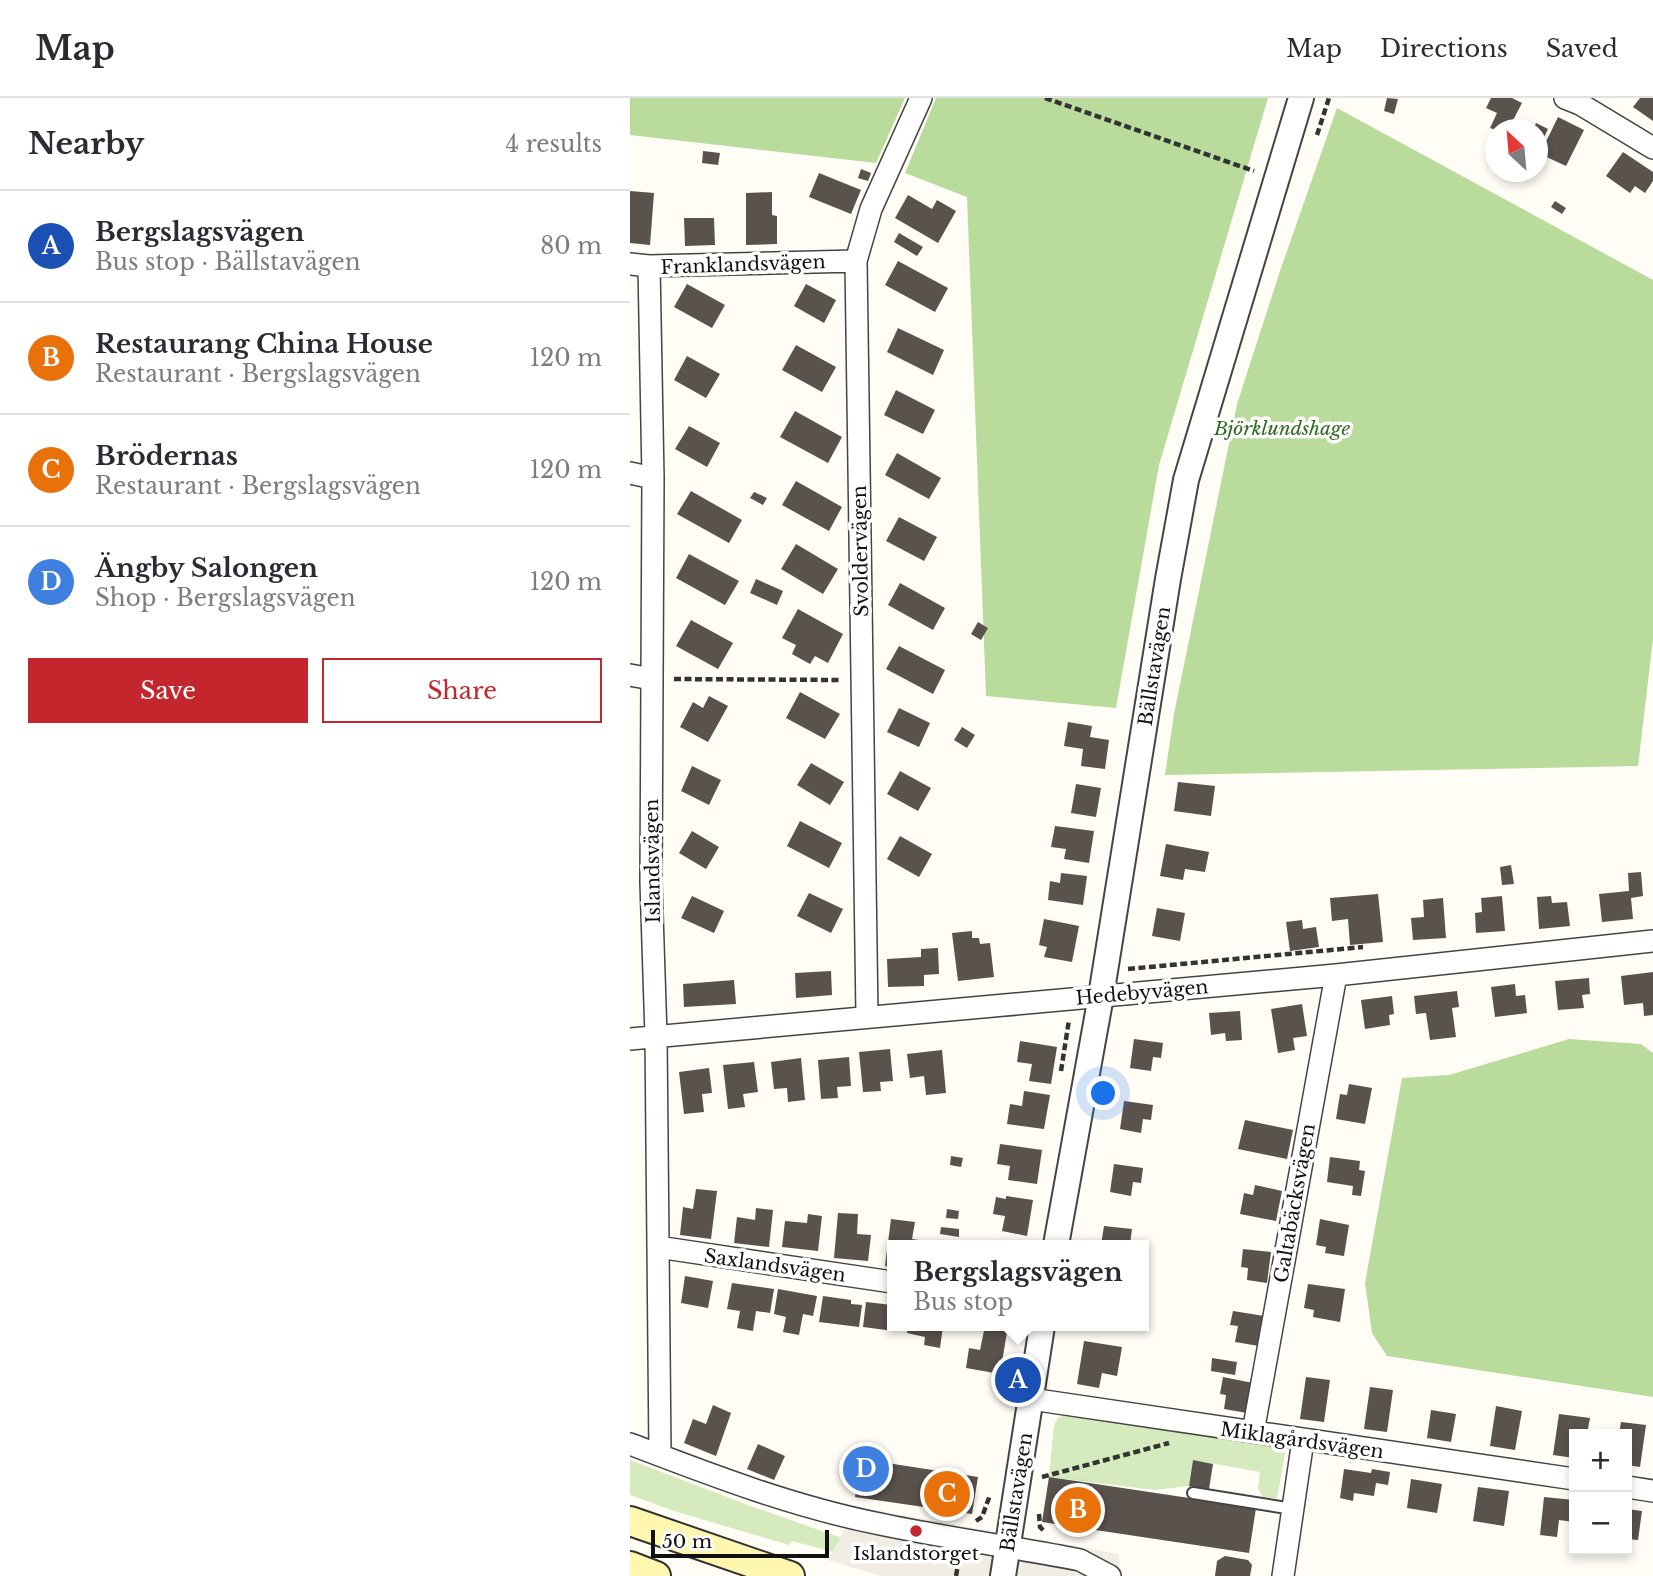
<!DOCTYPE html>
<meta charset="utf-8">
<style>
:root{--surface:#fff;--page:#f7f7f7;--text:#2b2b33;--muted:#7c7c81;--line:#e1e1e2;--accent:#c4262e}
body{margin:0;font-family:"Libre Baskerville",serif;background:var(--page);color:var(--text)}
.controls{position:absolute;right:21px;bottom:21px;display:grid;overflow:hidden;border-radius:0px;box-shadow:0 4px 10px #0003}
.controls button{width:63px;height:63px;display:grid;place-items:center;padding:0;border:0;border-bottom:2px solid var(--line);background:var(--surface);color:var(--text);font:35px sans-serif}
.compass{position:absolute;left:855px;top:21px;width:63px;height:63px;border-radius:50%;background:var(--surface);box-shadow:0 4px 10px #0003;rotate:334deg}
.scale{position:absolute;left:21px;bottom:18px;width:178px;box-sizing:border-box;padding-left:7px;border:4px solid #111;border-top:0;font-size:19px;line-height:24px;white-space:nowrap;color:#111;-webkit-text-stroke:5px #fff;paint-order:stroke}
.you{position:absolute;left:474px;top:996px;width:24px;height:24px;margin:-18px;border:5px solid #fff;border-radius:50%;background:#1a73e8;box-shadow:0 0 0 10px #1a73e833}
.badge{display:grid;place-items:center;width:46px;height:46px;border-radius:50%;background:var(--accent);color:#fff;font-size:23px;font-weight:700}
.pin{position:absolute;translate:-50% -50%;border:4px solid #fff;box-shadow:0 2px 7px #0006}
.popup{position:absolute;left:257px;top:1142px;width:262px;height:91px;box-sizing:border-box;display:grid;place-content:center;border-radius:0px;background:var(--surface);filter:drop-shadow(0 2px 5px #0005);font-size:23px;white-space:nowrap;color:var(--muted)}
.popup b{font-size:26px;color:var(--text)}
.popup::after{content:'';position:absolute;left:50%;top:100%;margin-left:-14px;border:14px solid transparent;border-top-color:var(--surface)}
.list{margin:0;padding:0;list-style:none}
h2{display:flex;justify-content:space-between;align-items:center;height:91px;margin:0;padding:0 28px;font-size:30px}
h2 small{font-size:23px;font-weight:400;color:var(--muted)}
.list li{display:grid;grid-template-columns:46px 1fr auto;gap:21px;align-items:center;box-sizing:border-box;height:112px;padding:0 28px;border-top:2px solid var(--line)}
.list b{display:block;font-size:26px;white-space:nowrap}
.list p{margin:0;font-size:23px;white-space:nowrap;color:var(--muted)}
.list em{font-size:23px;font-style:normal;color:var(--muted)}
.actions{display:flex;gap:14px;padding:21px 28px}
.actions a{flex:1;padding:16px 0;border:2px solid var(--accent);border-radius:0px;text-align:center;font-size:24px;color:var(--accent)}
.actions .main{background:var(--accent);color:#fff}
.map{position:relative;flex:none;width:1023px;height:1478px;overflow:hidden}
header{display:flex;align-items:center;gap:42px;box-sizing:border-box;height:98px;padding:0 35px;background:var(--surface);border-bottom:2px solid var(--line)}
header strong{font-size:33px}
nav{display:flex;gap:38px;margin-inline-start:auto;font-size:24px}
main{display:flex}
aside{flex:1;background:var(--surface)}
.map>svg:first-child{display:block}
.green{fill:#d5ebbd}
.forest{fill:#b9dc9c}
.plaza{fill:#f1ede2}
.building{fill:#5a524d}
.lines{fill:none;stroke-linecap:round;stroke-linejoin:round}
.service-casing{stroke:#444;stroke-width:14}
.minor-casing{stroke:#444;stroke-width:24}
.tertiary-casing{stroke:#444;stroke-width:28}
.secondary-casing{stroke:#333;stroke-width:32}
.path{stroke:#333;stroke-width:4.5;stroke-dasharray:7 3.5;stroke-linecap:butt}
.service{stroke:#fff;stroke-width:10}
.minor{stroke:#fff;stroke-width:21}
.tertiary{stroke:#fff;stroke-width:24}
.secondary{stroke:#fff6b0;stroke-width:28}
.poi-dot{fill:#c4262e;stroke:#fff;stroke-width:2.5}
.labels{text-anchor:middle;stroke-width:7;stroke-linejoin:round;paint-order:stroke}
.street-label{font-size:19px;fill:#111;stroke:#fff}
.park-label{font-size:19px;font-style:italic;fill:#2f6b1f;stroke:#fff}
.poi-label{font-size:19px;fill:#111;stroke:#fff}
</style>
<header>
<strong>Map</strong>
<nav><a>Map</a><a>Directions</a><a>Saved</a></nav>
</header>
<main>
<aside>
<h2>Nearby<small>4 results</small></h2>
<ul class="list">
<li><span class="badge" style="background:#1a4fb4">A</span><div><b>Bergslagsvägen</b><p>Bus stop · Bällstavägen</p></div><em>80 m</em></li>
<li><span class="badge" style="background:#e8710a">B</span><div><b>Restaurang China House</b><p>Restaurant · Bergslagsvägen</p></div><em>120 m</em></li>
<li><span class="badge" style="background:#e8710a">C</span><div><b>Brödernas</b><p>Restaurant · Bergslagsvägen</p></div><em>120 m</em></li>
<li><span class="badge" style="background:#3f7fe0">D</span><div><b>Ängby Salongen</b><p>Shop · Bergslagsvägen</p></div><em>120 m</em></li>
</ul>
<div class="actions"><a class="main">Save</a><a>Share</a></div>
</aside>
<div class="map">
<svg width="1023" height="1478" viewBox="0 0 1023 1478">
<rect width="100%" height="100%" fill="#fffdf5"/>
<path class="green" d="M441 1316 647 1347 655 1355 647 1401 633 1399 628 1390 630 1374 563 1362 559 1388 525 1392 419 1379 424 1327 429 1319Z
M0 1362 118 1407 232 1447 292 1478 162 1443 159 1447 44 1413 0 1397Z"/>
<path class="forest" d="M0 0H275L246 65 0 37Z
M306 0H638L529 367 486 610 356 598 337 99 275 75Z
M707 10 1023 182V541L1008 668 535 677 544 616 607 306 650 173Z
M939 941 1011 946 1023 955V1299L757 1258 742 1235 735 1185 772 980 819 977Z"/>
<path class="plaza" d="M227 1409 489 1456V1478H250L198 1462Z"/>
<path class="building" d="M757 0 768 1 764 16 754 13Z
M861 0H882L892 5 878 32H866L860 30 867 15 856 10Z
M1010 0H1023V23L1003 9Z
M928 19 954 32 936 68 910 56Z
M906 25 918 31 908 52V32H903Z
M73 53 90 55 88 67 72 65Z
M993 54 1023 74V83L1015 95 1005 88 1000 95 976 78Z
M231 71 241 75 238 83 228 80Z
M189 75 231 92 221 116 179 99Z
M0 93 24 95 20 147 0 145Z
M142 94V117L147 118V146L116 147V95Z
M278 97 302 111 307 102 326 113 308 145 265 120Z
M925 103 936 110 932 116 921 109Z
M54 120H84L85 147 55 148Z
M269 135 293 149 287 158 264 144Z
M268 163 318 190 305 214 255 187Z
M57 186 95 207 82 230 44 209Z
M176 186 206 202 194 225 164 208Z
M268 230 314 252 303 277 257 254Z
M166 247 206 269 192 294 152 272Z
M57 258 90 276 76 300 44 282Z
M266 292 305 312 293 336 254 317Z
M165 313 212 339 198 365 150 339Z
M59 328 90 345 77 369 45 351Z
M267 355 311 380 299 401 255 377Z
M166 383 212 409 199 433 152 407Z
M61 393 112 422 99 445 47 416Z
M124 394 137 400 133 407 120 400Z
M269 419 307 439 294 463 256 443Z
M166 446 208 471 193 496 151 471Z
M59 456 109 483 95 507 46 480Z
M126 481 153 493 147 507 120 495Z
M270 485 315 510 303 532 258 507Z
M168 511 213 536 198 565 185 558 180 566 162 556 166 547 152 540Z
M61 522 103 545 88 571 46 548Z
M348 524 358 530 351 542 341 536Z
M269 548 315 572 303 596 256 571Z
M170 594 210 616 195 641 156 620Z
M79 598 98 608 78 644 50 629 63 604 73 610Z
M269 610 300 625 289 649 257 634Z
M438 624 462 628 460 639 479 642 475 671 451 668 453 651 434 648Z
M332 629 345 637 337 650 324 642Z
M181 665 214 684 200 707 167 687Z
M62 668 91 682 79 707 51 693Z
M270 673 301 690 288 713 257 696Z
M548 684 585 688 581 718 544 713Z
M446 686 471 690 466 719 441 715Z
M170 723 212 745 199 770 157 748Z
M425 728 464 733 459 765 434 761 436 751 421 749Z
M62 733 89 749 76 771 49 755Z
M270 738 302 756 289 779 257 761Z
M536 746 579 754 575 774 555 771 553 782 530 778Z
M881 767 884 786 872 787 870 769Z
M1011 774 1013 798 1001 800 1003 821 972 824 969 796 999 793 998 775Z
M431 775 457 778 453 807 418 802 420 783 430 785Z
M179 795 213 811 201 835 167 818Z
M748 796 753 844 720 847 718 821 702 823 700 800Z
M62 798 94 813 84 835 51 820Z
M872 798 875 833 846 835 845 815 852 814 851 800Z
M921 798 922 805 937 804 940 828 909 831 907 799Z
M813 800 816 840 783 842 781 820 794 819 793 802Z
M527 810 555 815 550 843 522 838Z
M414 821 449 828 442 864 414 859 417 849 409 847Z
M672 822 673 831 686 829 689 849 660 853 656 824Z
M342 833V840H349L350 846 360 845 364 879 328 883 322 835Z
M308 850 309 876 294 877V888L258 889 257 861 291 859V851Z
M201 873 202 897 166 900 165 875Z
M1023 874V917L1014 918 1013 905 994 907 991 878Z
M959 880 960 896 952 897 954 910 928 912 925 883Z
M104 882 106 906 54 909 53 886Z
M885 886 886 898 895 897 897 915 865 919 861 889Z
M827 893 829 909 822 910 826 939 800 942 796 915 786 916 784 898Z
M762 898 764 916 759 917 760 927 735 931 731 902Z
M672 906 677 938 663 940 665 952 648 955 641 911Z
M610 913 612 942 596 943 595 935 581 937 579 915Z
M504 941 533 945 531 960 523 959 521 973 500 970Z
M390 943 427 949 421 986 399 983 402 966 387 964Z
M260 951 263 983 250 984 251 993 233 994 229 954Z
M312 952 316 995 296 997 294 978 280 980 277 956Z
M219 959 221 988 207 989 208 1000 191 1001 188 962Z
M171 960 175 1002 158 1004 157 990 144 991 141 964Z
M124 964 128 994 113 996 115 1009 98 1011 93 967Z
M79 970 82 995 72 996 74 1014 54 1016 49 974Z
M719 986 742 990 735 1026 706 1021 710 996 717 997Z
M394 993 420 997 414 1031 377 1026 380 1006 392 1008Z
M494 1003 523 1007 521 1022 513 1021 511 1035 490 1031Z
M615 1022 663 1032 657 1061 608 1051Z
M370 1046 412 1052 407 1086 378 1082 380 1068 367 1066Z
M321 1058 333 1060 331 1069 320 1067Z
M700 1059 730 1063 729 1072 735 1073 731 1098 722 1097 723 1088 697 1084Z
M484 1066 513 1070 511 1085 503 1084 501 1098 480 1094Z
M625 1087 652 1093 646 1123 610 1116 614 1095 623 1097Z
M66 1091 87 1093 81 1141 50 1137 53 1109 63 1111Z
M376 1098 403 1102 397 1138 372 1133 375 1118 363 1116 366 1099 376 1101Z
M126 1110 143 1112 139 1149 104 1145 107 1119 125 1122Z
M317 1111 329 1113 328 1121 316 1120Z
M208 1115 228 1116 227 1136 241 1137 238 1163 204 1160Z
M178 1116 192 1118 188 1153 152 1149 155 1123 177 1125Z
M261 1121 285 1124 282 1141 295 1143 294 1147H262V1169L255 1168Z
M690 1121 719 1127 714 1158 695 1155 696 1149 686 1147Z
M474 1128 502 1131 500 1146 471 1147Z
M311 1129 329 1131V1139L310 1136Z
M613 1151 641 1154 637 1185 617 1182 618 1170 611 1169Z
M55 1178 83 1183 78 1210 51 1205Z
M102 1185 144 1191 140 1215 126 1213 123 1233 107 1230 110 1213 97 1211Z
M678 1186 715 1191 710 1224 683 1219 684 1212 674 1210Z
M148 1191 187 1198 183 1218 173 1216 169 1237 153 1234 156 1219 144 1216Z
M193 1198 221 1202V1206L232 1207 229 1229 189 1224Z
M236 1204 262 1207 264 1233 233 1229Z
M603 1213 634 1218 629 1248 605 1244 608 1228 600 1227Z
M278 1228H313L310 1250 294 1247 295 1239 277 1235Z
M355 1228H378L370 1276 336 1270 339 1250 350 1252Z
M454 1243 492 1249 487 1278 472 1275 469 1290 447 1286Z
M582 1260 607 1264 605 1277 581 1273Z
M593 1279 623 1285 617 1315 594 1311 596 1297 590 1296Z
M676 1279 700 1282 694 1324 670 1321Z
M740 1289 763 1292 757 1334 734 1331Z
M83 1307 101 1315 86 1358 54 1345 63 1321 76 1326Z
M866 1308 892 1313 885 1352 860 1348Z
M801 1312 826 1316 821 1344 797 1340Z
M929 1316 960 1320 957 1336H944V1360L923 1357Z
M991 1324 1016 1327 1010 1369 997 1367V1336H989Z
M128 1346 155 1358 144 1382 117 1371Z
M231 1361 348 1379 342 1416 225 1399Z
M563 1362 583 1366 579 1391 559 1388Z
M714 1371 741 1375 742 1371 760 1374 758 1387 746 1385 744 1398 724 1395 723 1403 710 1400Z
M419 1379 626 1410 619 1455 412 1424Z
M781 1381 812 1386 807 1415 777 1410Z
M848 1389 879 1393 874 1428 843 1423Z
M914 1399 944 1402V1424L929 1422 927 1439 910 1437Z
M997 1411 1012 1413 1008 1442 997 1441Z
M595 1458 618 1462 622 1467 620 1478H585L587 1463Z"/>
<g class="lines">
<defs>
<path id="service" d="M563 1395 663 1411"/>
<path id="minor" d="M935 0 950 6 1023 50
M0 166 19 168 226 163
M19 168 23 380 21 784 26 938 30 1357
M0 375 23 380
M0 577 22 581
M237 918 226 163 241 111 291 0
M0 941 706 877 1023 843
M28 1149 262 1184
M401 1301 944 1381
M623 1334 706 877
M0 1346C81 1377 164 1409 250 1426 316 1440 384 1449 450 1462L480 1478
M997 1389 1023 1393
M653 1478 673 1342"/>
<path id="tertiary" d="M426 1147 471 898 538 481 556 382 671 0
M373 1478 412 1228"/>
<path id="secondary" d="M0 1423 160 1478
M0 1468 26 1478"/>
</defs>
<use href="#service" class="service-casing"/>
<use href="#minor" class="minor-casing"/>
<use href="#tertiary" class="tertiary-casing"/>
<use href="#secondary" class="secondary-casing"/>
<path class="path" d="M415 0 624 73
M687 37 699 0
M44 581 210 582
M498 871 733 849
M431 973 439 922
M412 1379 539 1345
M409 1416 410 1429 415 1434
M346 1423 352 1419 360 1397
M326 1478 329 1461"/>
<use href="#service" class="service"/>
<use href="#minor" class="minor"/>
<use href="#tertiary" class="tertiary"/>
<use href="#secondary" class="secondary"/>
</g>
<circle class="poi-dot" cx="286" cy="1433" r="7"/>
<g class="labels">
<g class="street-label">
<text transform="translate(113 166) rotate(-2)" y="7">Franklandsvägen</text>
<text transform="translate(230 453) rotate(-91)" y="7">Svoldervägen</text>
<text transform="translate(524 568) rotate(-81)" y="7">Bällstavägen</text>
<text transform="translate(22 763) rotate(-91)" y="7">Islandsvägen</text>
<text transform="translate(512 894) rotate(-5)" y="7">Hedebyvägen</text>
<text transform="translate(664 1105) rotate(-80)" y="7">Galtabäcksvägen</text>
<text transform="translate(145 1167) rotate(8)" y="7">Saxlandsvägen</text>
<text transform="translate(672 1342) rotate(8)" y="7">Miklagårdsvägen</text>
<text transform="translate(386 1394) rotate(-81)" y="7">Bällstavägen</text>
</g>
<g class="park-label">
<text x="652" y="337">Björklundshage</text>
</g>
<g class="poi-label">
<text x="286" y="1462">Islandstorget</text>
</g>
</g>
</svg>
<div class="controls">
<button>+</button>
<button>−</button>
</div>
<svg class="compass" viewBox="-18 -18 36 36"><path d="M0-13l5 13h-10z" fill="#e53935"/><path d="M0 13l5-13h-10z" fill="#7c7c81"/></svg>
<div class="scale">50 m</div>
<div class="you"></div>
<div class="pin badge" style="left:388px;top:1282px;background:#1a4fb4">A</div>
<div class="popup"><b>Bergslagsvägen</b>Bus stop</div>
<div class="pin badge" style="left:448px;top:1412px;background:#e8710a">B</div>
<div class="pin badge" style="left:317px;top:1396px;background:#e8710a">C</div>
<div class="pin badge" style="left:236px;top:1371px;background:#3f7fe0">D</div>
</div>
</main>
